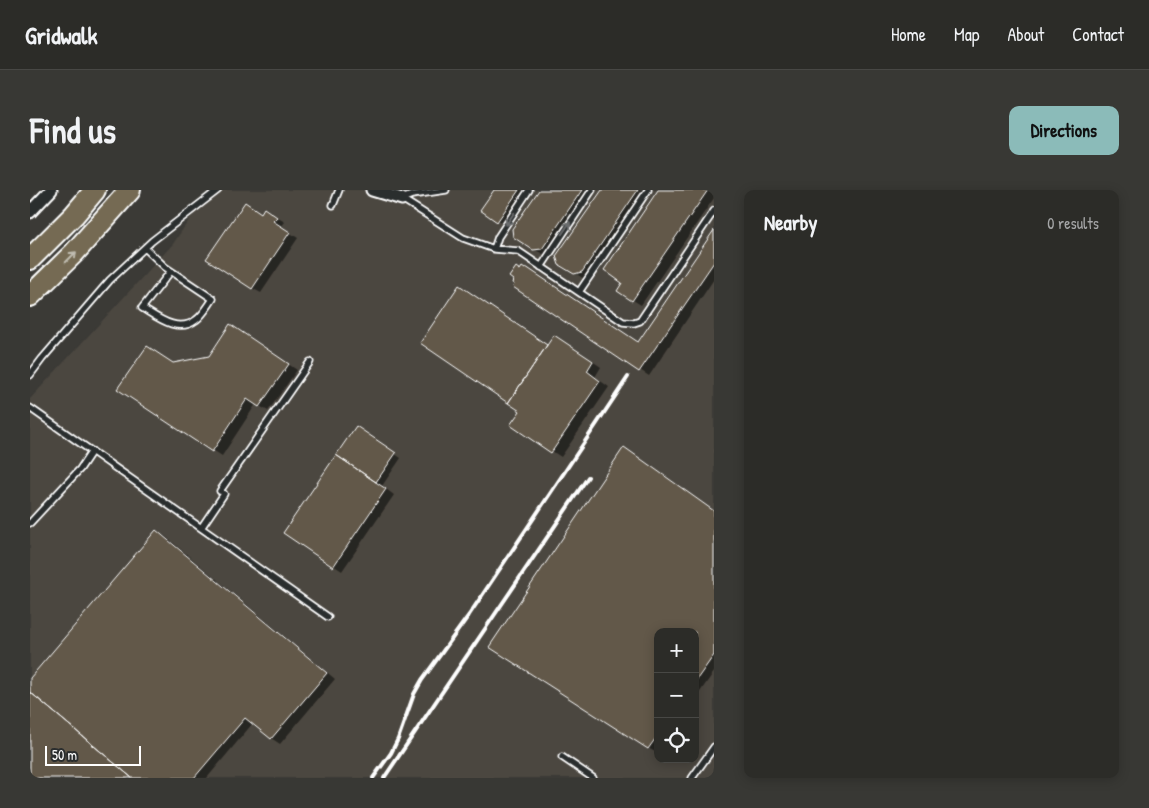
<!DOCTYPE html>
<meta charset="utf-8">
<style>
:root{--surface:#2c2c28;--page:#383834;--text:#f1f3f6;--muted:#a6a7a8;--line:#484845;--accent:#8bbbb9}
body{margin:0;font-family:"Patrick Hand",sans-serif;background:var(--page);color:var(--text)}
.controls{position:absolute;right:15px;bottom:15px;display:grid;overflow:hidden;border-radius:10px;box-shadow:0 2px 12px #0003}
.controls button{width:45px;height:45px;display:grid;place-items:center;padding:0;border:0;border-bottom:1px solid var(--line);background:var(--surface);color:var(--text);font:25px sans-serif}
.scale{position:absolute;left:15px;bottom:12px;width:96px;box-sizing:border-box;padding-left:5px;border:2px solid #fff;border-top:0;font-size:14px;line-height:18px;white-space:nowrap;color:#fff;-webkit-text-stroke:4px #2a2d2e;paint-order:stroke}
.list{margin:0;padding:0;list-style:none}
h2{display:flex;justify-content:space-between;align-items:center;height:65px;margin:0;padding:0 20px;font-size:21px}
h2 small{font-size:16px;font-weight:400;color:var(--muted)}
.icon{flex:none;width:28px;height:28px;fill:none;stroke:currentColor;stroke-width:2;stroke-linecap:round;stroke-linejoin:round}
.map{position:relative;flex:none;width:684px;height:588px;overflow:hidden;border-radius:10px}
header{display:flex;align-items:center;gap:30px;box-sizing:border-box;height:70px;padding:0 25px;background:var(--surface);border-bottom:1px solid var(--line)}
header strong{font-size:24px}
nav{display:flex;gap:28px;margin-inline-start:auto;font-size:18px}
.intro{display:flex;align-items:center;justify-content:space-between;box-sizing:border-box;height:120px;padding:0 30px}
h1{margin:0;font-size:35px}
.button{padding:12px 22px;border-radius:10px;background:var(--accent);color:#111;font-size:18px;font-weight:700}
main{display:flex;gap:30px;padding:0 30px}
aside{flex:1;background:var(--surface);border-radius:10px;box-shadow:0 2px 12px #0003}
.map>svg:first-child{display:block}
.built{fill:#4b4740;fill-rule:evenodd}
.shadow{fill:#0007}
.building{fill:#62594a;stroke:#fff}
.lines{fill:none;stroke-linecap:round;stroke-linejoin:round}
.service-casing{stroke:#fff;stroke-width:9}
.minor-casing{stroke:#fff;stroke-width:15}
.trunk-casing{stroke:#fff;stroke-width:24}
.service{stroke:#2a2d2e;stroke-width:5.5}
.minor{stroke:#2a2d2e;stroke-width:11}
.trunk{stroke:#746b52;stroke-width:20}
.rail{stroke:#fff;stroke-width:4}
.oneway{stroke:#6a6c6d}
.oneway2{stroke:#c0bcb1}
</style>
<header>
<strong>Gridwalk</strong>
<nav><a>Home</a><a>Map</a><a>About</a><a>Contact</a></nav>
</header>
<div class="intro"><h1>Find us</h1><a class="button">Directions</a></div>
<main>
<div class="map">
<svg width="684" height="588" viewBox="0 0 684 588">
<rect width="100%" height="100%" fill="#3b3a36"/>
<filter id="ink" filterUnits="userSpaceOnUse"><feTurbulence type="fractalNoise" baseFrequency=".02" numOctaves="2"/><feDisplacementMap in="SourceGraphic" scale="10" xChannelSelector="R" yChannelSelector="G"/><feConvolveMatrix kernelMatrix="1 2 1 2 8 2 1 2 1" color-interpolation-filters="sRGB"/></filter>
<g filter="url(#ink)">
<path class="built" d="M179 0H684V588H0V209L143 54ZM628 442H665V569H628Z"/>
<path class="shadow" d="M466 0H501L476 36 452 20Z
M510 0H564L522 64H513L504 59Z
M573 0H620L561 87 554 89 545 83Z
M630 0H684V8L611 115 603 110 594 93Z
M243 25 255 32 251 37 268 48 231 103 222 98Z
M684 42V89L619 186 484 96 609 153Z
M438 102 518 156 533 151 571 177 565 187 579 197 531 267 482 235 492 221 391 153Z
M210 141 267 180 238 221 226 214 192 266 89 198 143 174 180 167Z
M326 238 371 268 352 296 364 305 312 381 255 343Z
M603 264 684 321V482L665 509V442H628L627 563 618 558Z
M126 341 135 346 305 489 250 554 241 548 223 533 177 588H0V490Z"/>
<path class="building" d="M464 0H489L467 32 450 20Z
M509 0H552L512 59 503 60 483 47 482 39Z
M572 0H608L552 82 544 84 529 75 526 66Z
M628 0H678L602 111 587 101 592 93 574 80Z
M215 12 231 23 234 18 247 27 243 31 260 42 222 99 176 69Z
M684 40V72L609 182 483 97 484 94 482 93 483 90 479 87 486 77 490 80 492 77 495 79 496 77 608 152Z
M429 95 517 155 478 213 390 153Z
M200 134 259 174 229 217 217 209 182 262 87 199 117 156 143 173 179 166Z
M524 145 563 171 557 181 570 191 521 263 480 235 490 221 478 213Z
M326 236 366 263 346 292 306 265Z
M594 257 684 321V465L665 492V442H628V545L618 559 459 457Z
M306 265 356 299 303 377 253 343Z
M126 340 297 483 241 549 215 528 164 588H102L0 502V488Z
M0 502 102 588H0Z"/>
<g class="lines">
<defs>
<path id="service" d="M372 9 433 48 464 59 488 61 593 132 604 133 610 131 684 21
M372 9 382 5 416 0
M303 15 309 0
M115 58 135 77 183 109C178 116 173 125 166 130 148 144 127 127 112 118L141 81
M464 59 468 47 499 0
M511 77 562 0
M549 102 618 0
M0 185 12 169 80 90 122 51 188 0
M0 218 298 427
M190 301 280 172
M0 333 50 279 62 261
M171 338 194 304
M532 567 563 588
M662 588 684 557"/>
<path id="minor" d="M342 0 372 9
M0 22 21 0"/>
<path id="trunk" d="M0 69 44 25 65 0
M0 106 44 63 100 0"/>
</defs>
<use href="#service" class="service-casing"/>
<use href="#minor" class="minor-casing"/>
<use href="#trunk" class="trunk-casing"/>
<use href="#service" class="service"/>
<use href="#minor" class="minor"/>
<use href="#trunk" class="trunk"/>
<path class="rail" d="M343 588 361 563 368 549 384 504 392 490 439 425 598 187
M354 588 558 287"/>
</g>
<defs><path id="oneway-shaft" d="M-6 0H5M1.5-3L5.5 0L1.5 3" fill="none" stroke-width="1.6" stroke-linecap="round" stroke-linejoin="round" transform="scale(1.25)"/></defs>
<g class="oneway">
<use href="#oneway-shaft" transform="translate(480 29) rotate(124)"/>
<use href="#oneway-shaft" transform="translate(536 38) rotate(-56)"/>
</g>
<use class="oneway2" href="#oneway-shaft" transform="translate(41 67) rotate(-45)"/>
</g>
</svg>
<div class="controls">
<button>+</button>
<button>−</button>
<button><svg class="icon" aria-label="locate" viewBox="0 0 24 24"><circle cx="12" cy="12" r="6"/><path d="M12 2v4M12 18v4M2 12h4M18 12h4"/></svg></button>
</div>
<div class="scale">50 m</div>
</div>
<aside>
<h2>Nearby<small>0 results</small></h2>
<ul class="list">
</ul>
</aside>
</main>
